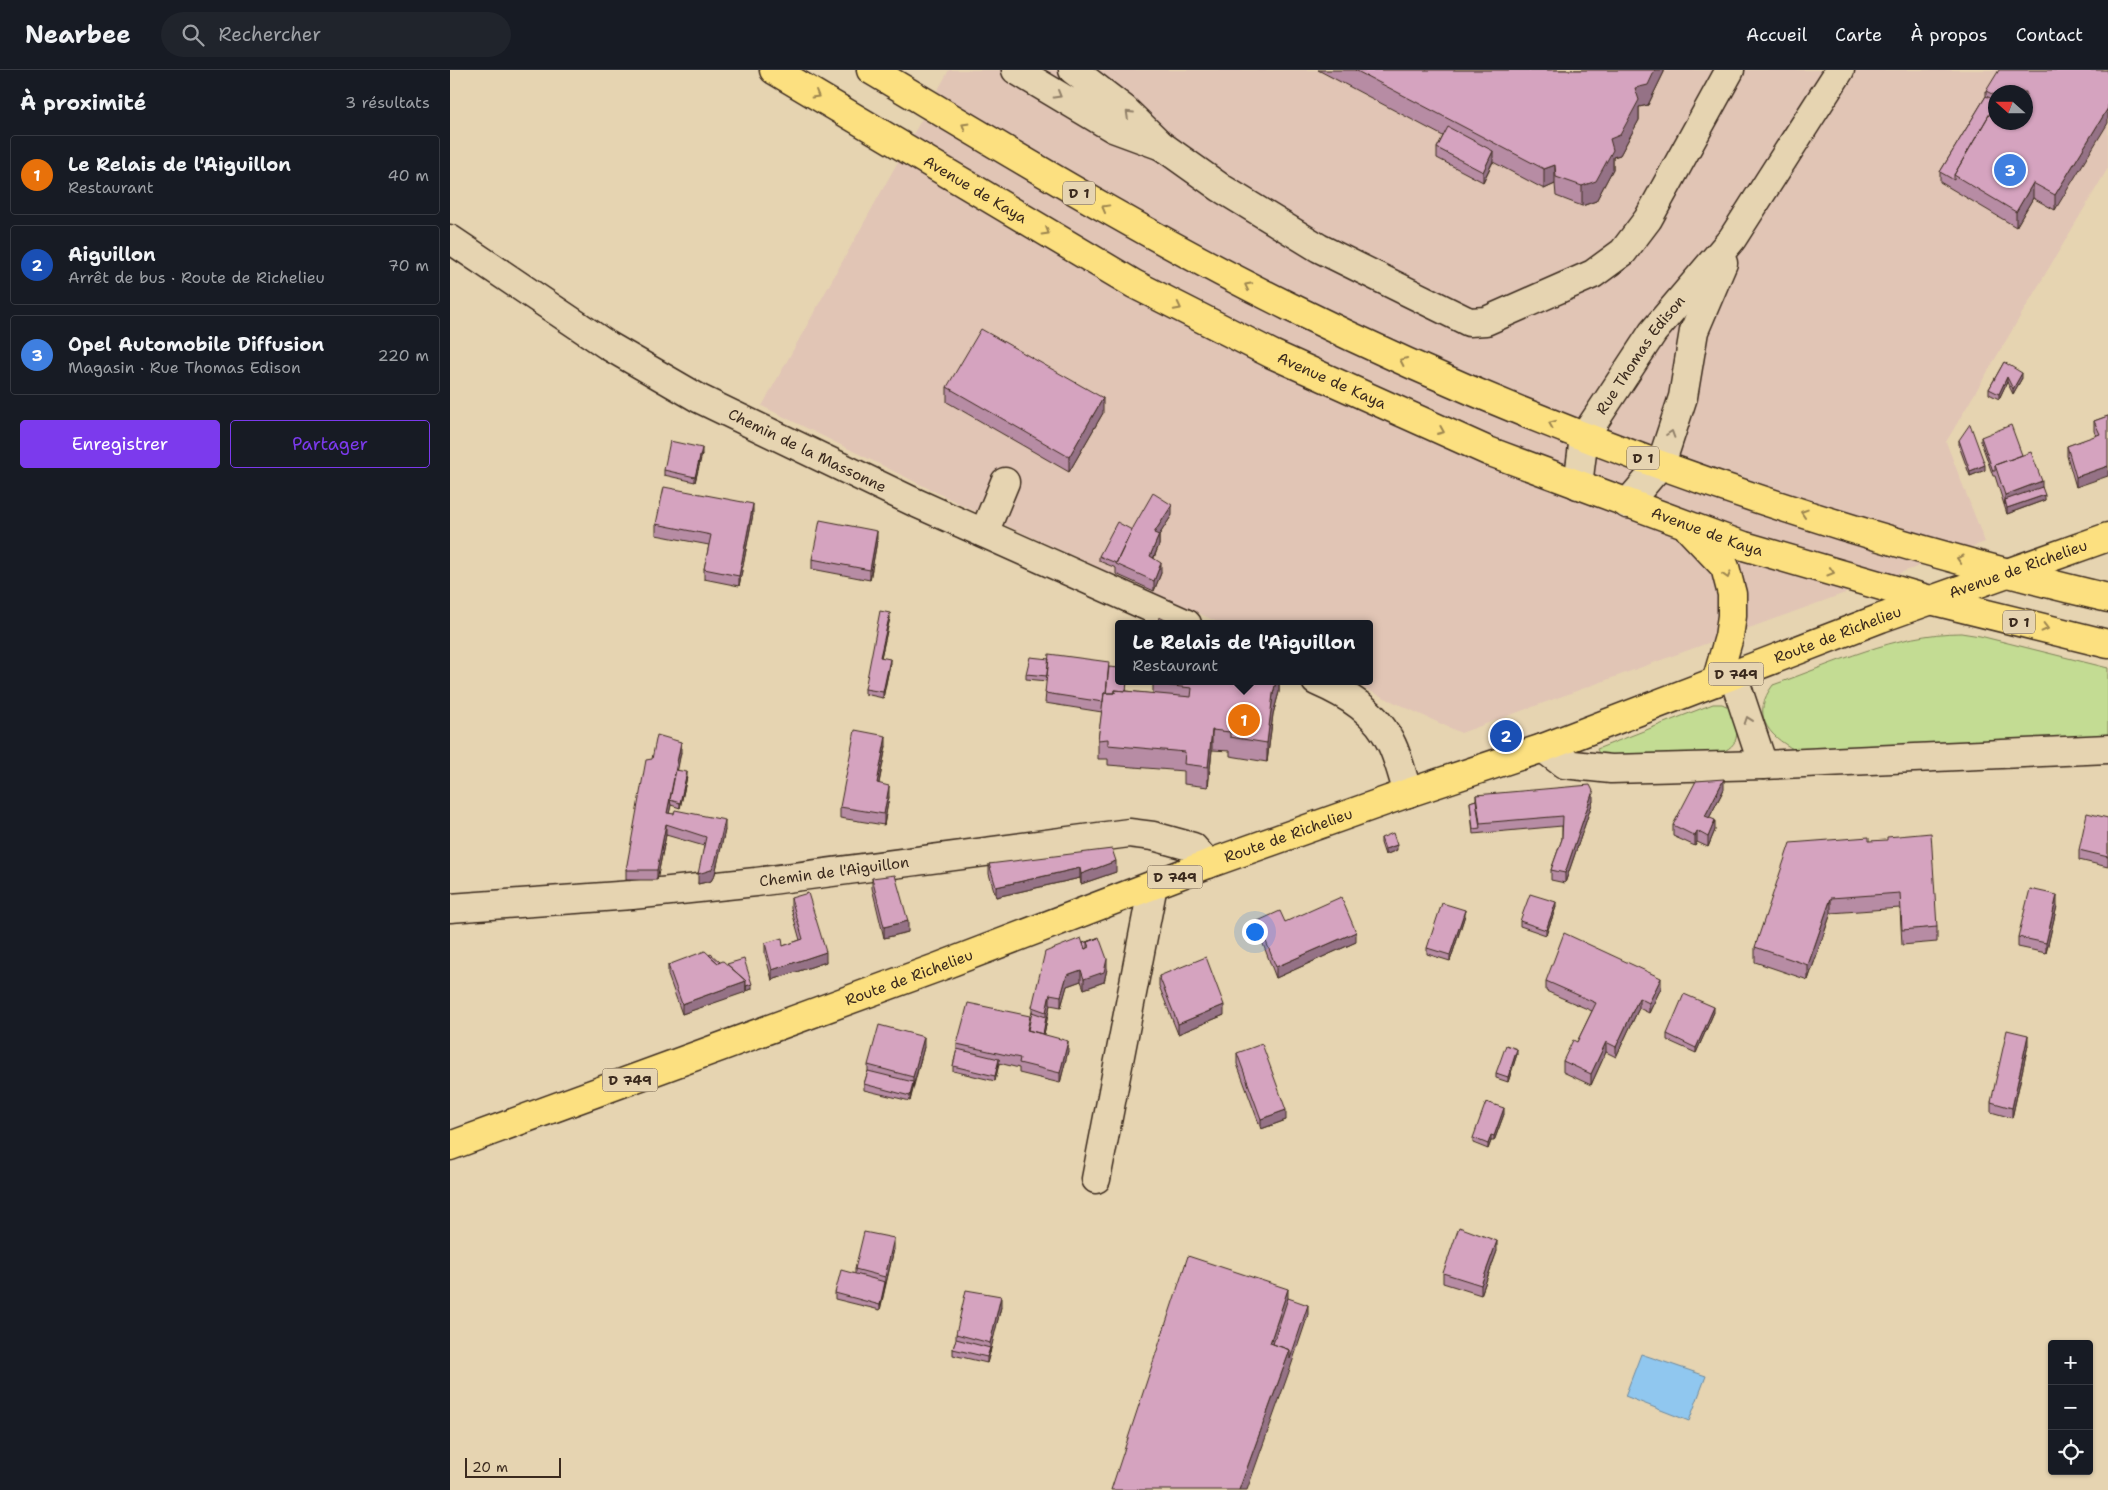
<!DOCTYPE html>
<html lang="fr">
<meta charset="utf-8">
<style>
:root{--surface:#171b24;--page:#20242c;--text:#f1f3f6;--muted:#9ea1a6;--line:#363941;--accent:#7c3aed}
body{margin:0;font-family:"Shantell Sans",sans-serif;background:var(--page);color:var(--text)}
.controls{position:absolute;right:15px;bottom:15px;display:grid;overflow:hidden;border-radius:5px;box-shadow:0 1px 4px #0004}
.controls button{width:45px;height:45px;display:grid;place-items:center;padding:0;border:0;border-bottom:1px solid var(--line);background:var(--surface);color:var(--text);font:25px sans-serif}
.compass{position:absolute;left:1538px;top:15px;width:45px;height:45px;border-radius:50%;background:var(--surface);box-shadow:0 1px 4px #0004;rotate:291deg}
.scale{position:absolute;left:15px;bottom:12px;width:96px;box-sizing:border-box;padding-left:5px;border:2px solid #3b2a1e;border-top:0;font-size:14px;line-height:18px;white-space:nowrap;color:#3b2a1e;-webkit-text-stroke:4px #e6d4b1;paint-order:stroke}
.you{position:absolute;left:804px;top:861px;width:18px;height:18px;margin:-12px;border:4px solid #fff;border-radius:50%;background:#1a73e8;box-shadow:0 0 0 8px #1a73e833}
.badge{display:grid;place-items:center;width:32px;height:32px;border-radius:50%;background:var(--accent);color:#fff;font-size:16px;font-weight:700}
.pin{position:absolute;translate:-50% -50%;border:2px solid #fff;box-shadow:0 1px 5px #0006}
.popup{position:absolute;left:665px;top:550px;width:258px;height:65px;box-sizing:border-box;display:grid;place-content:center;border-radius:5px;background:var(--surface);filter:drop-shadow(0 1px 4px #0005);font-size:16px;white-space:nowrap;color:var(--muted)}
.popup b{font-size:19px;color:var(--text)}
.popup::after{content:'';position:absolute;left:50%;top:100%;margin-left:-10px;border:10px solid transparent;border-top-color:var(--surface)}
.list{margin:0;padding:0;list-style:none}
h2{display:flex;justify-content:space-between;align-items:center;height:65px;margin:0;padding:0 20px;font-size:21px}
h2 small{font-size:16px;font-weight:400;color:var(--muted)}
.list li{display:grid;grid-template-columns:32px 1fr auto;gap:15px;align-items:center;box-sizing:border-box;height:80px;margin:0 10px 10px;padding:0 10px;border:1px solid var(--line);border-radius:5px}
.list b{display:block;font-size:19px;white-space:nowrap}
.list p{margin:0;font-size:16px;white-space:nowrap;color:var(--muted)}
.list em{font-size:16px;font-style:normal;color:var(--muted)}
.actions{display:flex;gap:10px;padding:15px 20px}
.actions a{flex:1;padding:11px 0;border:1px solid var(--accent);border-radius:5px;text-align:center;font-size:18px;color:var(--accent)}
.actions .main{background:var(--accent);color:#fff}
.icon{flex:none;width:28px;height:28px;fill:none;stroke:currentColor;stroke-width:2;stroke-linecap:round;stroke-linejoin:round}
.map{position:relative;flex:none;width:1658px;height:1420px;overflow:hidden}
header{display:flex;align-items:center;gap:30px;box-sizing:border-box;height:70px;padding:0 25px;background:var(--surface);border-bottom:1px solid var(--line)}
header strong{font-size:24px}
nav{display:flex;gap:28px;margin-inline-start:auto;font-size:18px}
.search{width:350px;height:45px;background:var(--page);display:flex;align-items:center;gap:12px;box-sizing:border-box;padding:0 18px;border-radius:28px;color:var(--muted);font-size:19px}
main{display:flex}
aside{flex:1;background:var(--surface)}
.map>svg:first-child{display:block}
.built{fill:#e1c5b5;fill-rule:evenodd}
.green{fill:#c3dc93;stroke:#7f8358}
.water{fill:#90c7ef;stroke:#6e889b}
.lines{fill:none;stroke-linecap:round;stroke-linejoin:round}
.minor-casing{stroke:#3b2a1e;stroke-width:31}
.major-casing{stroke:#3b2a1e;stroke-width:31}
.minor{stroke:#e6d4b1;stroke-width:28}
.major{stroke:#fce080;stroke-width:28}
.wall{fill:#b78ca4;stroke:#3b2a1e;fill-rule:evenodd}
.shaded-wall{fill:#957286;stroke:#3b2a1e}
.building{fill:#d5a3bf;stroke:#3b2a1e}
.oneway{stroke:#9c854f}
.oneway2{stroke:#907f68}
.labels{text-anchor:middle;stroke-width:4;stroke-linejoin:round;paint-order:stroke}
.shield{fill:#e6d4b1;stroke:#6e5d4a;stroke-width:1}
.shield-label{font-size:14px;font-weight:bold;fill:#3b2a1e}
.street-label{font-size:15px;fill:#3b2a1e;stroke:#e6d4b1}
</style>
<header>
<strong>Nearbee</strong>
<div class="search"><svg class="icon" aria-label="search" viewBox="0 0 24 24"><circle cx="10" cy="10" r="6"/><path d="M15 15l6 6"/></svg>Rechercher</div>
<nav><a>Accueil</a><a>Carte</a><a>À propos</a><a>Contact</a></nav>
</header>
<main>
<aside>
<h2>À proximité<small>3 résultats</small></h2>
<ul class="list">
<li><span class="badge" style="background:#e8710a">1</span><div><b>Le Relais de l'Aiguillon</b><p>Restaurant</p></div><em>40 m</em></li>
<li><span class="badge" style="background:#1a4fb4">2</span><div><b>Aiguillon</b><p>Arrêt de bus · Route de Richelieu</p></div><em>70 m</em></li>
<li><span class="badge" style="background:#3f7fe0">3</span><div><b>Opel Automobile Diffusion</b><p>Magasin · Rue Thomas Edison</p></div><em>220 m</em></li>
</ul>
<div class="actions"><a class="main">Enregistrer</a><a>Partager</a></div>
</aside>
<div class="map">
<svg width="1658" height="1420" viewBox="0 0 1658 1420">
<rect width="100%" height="100%" fill="#e6d4b1"/>
<filter id="ink" filterUnits="userSpaceOnUse"><feTurbulence type="fractalNoise" baseFrequency=".02" numOctaves="2"/><feDisplacementMap in="SourceGraphic" scale="10" xChannelSelector="R" yChannelSelector="G"/><feConvolveMatrix kernelMatrix="1 2 1 2 8 2 1 2 1" color-interpolation-filters="sRGB"/></filter>
<g filter="url(#ink)">
<path class="built" d="M499 0H1658V98L1496 372 1535 472 1011 663 898 611H919V554H772L522 440 312 336ZM1546 22H1576V52H1546Z"/>
<path class="green" d="M1511 563 1530 566 1658 598V667L1345 680C1317 665 1301 644 1323 615 1383 594 1446 563 1511 563Z
M1263 634H1272L1281 638C1289 664 1293 677 1261 686H1150L1147 679Z"/>
<path class="water" d="M1191 1284 1256 1306 1239 1351 1175 1326Z"/>
<g class="lines">
<defs>
<g id="minor">
<path d="M566 0 663 58 712 76 674 39 623 0"/>
<path d="M712 76 771 118 869 178 1019 252 1036 251 1143 204 1173 182 1198 149 1280 0"/>
<path id="s1" d="M0 169 157 275 250 329 464 432 737 554"/>
<path id="s2" d="M1128 415 1134 367 1203 262 1282 169 1390 0"/>
<path d="M1177 434 1211 394 1233 327 1244 261 1273 193"/>
<path d="M534 463 555 412"/>
<path d="M1283 605 1313 695"/>
<path d="M866 611C898 625 927 642 942 675 949 690 953 708 958 723"/>
<path d="M1093 678 1114 694 1161 699 1313 695 1658 679"/>
<path id="s3" d="M0 838 182 825 306 812 679 763 703 766 743 777 758 794"/>
<path d="M646 1109 703 815"/>
</g>
<g id="major">
<path id="s4" d="M324 0 684 214 822 284 1038 381 1294 476 1480 530 1658 574"/>
<path d="M421 0C559 82 696 166 840 237 1100 366 1376 461 1658 528"/>
<path d="M1239 459 1275 497 1282 524V546L1279 567 1266 612"/>
<path id="s5" d="M0 1076 486 898 758 794 958 723 1093 678 1431 548 1658 467"/>
</g>
</defs>
<use href="#minor" class="minor-casing"/>
<use href="#major" class="major-casing"/>
<use href="#minor" class="minor"/>
<use href="#major" class="major"/>
</g>
<path class="wall" d="M868 0H1214V2L1198 35 1189 37V50L1170 85 1163 87V99L1146 131 1132 136 1106 126 1105 114 1094 119 1043 92 1033 112 987 88V78L993 66Z
M1658 0 1605 140 1583 128 1566 157 1490 112V102L1536 26V21ZM1546 22 1576 52H1546Z
M1554 292 1572 308 1563 324 1557 312 1549 329 1539 324V319Z
M497 317 653 343 619 402 497 332Z
M1658 346 1626 417 1617 386V376L1646 366 1644 361V351Z
M1531 367 1572 385 1592 417 1595 430 1557 444 1545 406H1543L1531 372Z
M1509 370 1535 400 1520 406 1509 376Z
M252 384 245 412 214 405V400Z
M303 444 289 516 254 509V499L259 475 206 465V454Z
M722 445 709 465V475L704 488 711 503 704 521 666 504V498L649 491V486L682 460Z
M427 471 420 510 362 499V489Z
M440 548 431 587 440 594 433 628 415 624V619Z
M659 597 669 611H677L676 621 703 624V611H829V622L823 644 817 692 780 686V681L762 680 758 717 734 714V701L658 695V689H648V670L652 642 595 633 597 611 576 609V604Z
M436 676 429 713 439 727 434 755 390 748V737Z
M231 682 227 700 237 707 230 738 221 735 219 743 275 760 265 804 261 811 248 814 254 776 216 765 207 810H176V800L202 689Z
M1274 719 1259 748 1265 760 1258 777 1247 772 1245 776 1223 766V755Z
M1026 725 1143 731 1115 813 1101 810V800L1112 769V756L1023 764 1020 732 1026 730Z
M1658 748V797L1629 790V780Z
M931 768 947 780 935 785 931 773Z
M1419 771 1487 857V872L1452 875 1450 838 1381 843 1358 910 1305 892V877Z
M539 794 666 802 631 814 630 808 546 827 539 804Z
M422 808 458 862 434 868 422 818Z
M341 828 376 892 322 910 315 884V873L333 876 350 870 341 838Z
M1607 836 1596 883 1568 877V867Z
M1106 837 1096 865 1070 856V851Z
M1015 845 1000 891 977 884V878Z
M808 851 835 852 906 872 826 908 808 861Z
M647 868 657 899 654 912 634 919 631 911 617 916 611 937 600 935 594 964 618 981 610 1013 569 1003V998L549 993 545 1011 503 1001V996L507 979V974L580 953 582 942V937L633 873Z
M259 885 270 892 302 919 232 944 218 905V895Z
M709 906 774 945 728 964 709 916Z
M1096 911 1211 918 1199 943 1189 938 1166 987 1156 982 1141 1015 1113 1002V991L1127 972 1142 941 1096 921Z
M1264 942 1246 983 1217 970V964Z
M1578 975 1562 1048 1541 1042V1032Z
M474 977 460 1031 414 1020V1014L418 1001V995Z
M787 983 836 1050 811 1059 787 994Z
M1067 984 1058 1012 1046 1008V1003Z
M1054 1044 1044 1071H1041L1038 1079 1023 1073V1068Z
M444 1179 430 1240 385 1229V1223L405 1204V1199Z
M1047 1181 1031 1225 993 1213V1203Z
M551 1237 537 1293 503 1285V1279L506 1269V1264Z"/>
<path class="shaded-wall" d="M1205 0H1214V2L1198 35 1189 37V50L1170 85 1163 87V99L1146 131 1132 136V116L1160 69 1185 18Z
M1658 38V53L1605 140V125Z
M1043 81V91L1033 112V102Z
M1105 95V114L1094 119V99Z
M1583 113V128L1566 157V142Z
M1572 303V308L1563 324V319Z
M1557 307V312L1549 329V324Z
M653 328V343L619 402V387Z
M252 378V384L245 412V407Z
M1535 395V400L1520 406V401Z
M1658 396V406L1626 417V407Z
M1592 411V422L1555 430V435V425Z
M1595 425V430L1557 444V438Z
M303 434V444L289 516V506Z
M722 435V445L704 473V463Z
M427 461V471L420 510V500Z
M709 465V475L700 496V486Z
M711 493V503L704 521V511Z
M440 543V548L430 592V587Z
M440 589V594L433 628V622Z
M826 611H829V622L823 644 817 692V673L823 624Z
M762 660V680L758 717V697Z
M436 666V676L427 723V713Z
M231 672V682L222 730H220L221 735 217 753V743Z
M237 702V707L230 738V733Z
M1274 709V719L1255 756V746Z
M439 716V727L434 755V744Z
M1143 721V731L1115 813V803Z
M275 750V760L265 804 261 811 248 814V804Z
M1265 750V760L1258 777V767Z
M216 754V765L207 810V800Z
M1247 761V772L1245 776V766Z
M947 775V780L935 785V779Z
M666 791V802L631 814V804Z
M630 798V808L546 827V817Z
M1607 825V836L1596 883V873Z
M1381 828V843L1358 910V895Z
M1106 832V837L1096 865V860Z
M1015 840V845L1000 891V885Z
M458 851V862L434 868V857Z
M906 862V872L826 908V897Z
M376 882V892L322 910V900Z
M657 889V899L654 912 634 919V909Z
M631 900V911L617 916 611 937V926L617 905Z
M1211 908V918L1199 943V933Z
M296 911V922L232 944V934Z
M302 914V919L296 921V916Z
M600 924V935L592 974V969L596 947V942Z
M1189 928V938L1166 987V977Z
M774 935V945L728 964V954Z
M1264 937V942L1246 983V978Z
M1578 965V975L1562 1048V1038Z
M474 967V977L463 1017V1007Z
M618 971V981L610 1013V1003Z
M1156 972V982L1141 1015V1004Z
M1067 979V984L1058 1012V1007Z
M549 989V994L545 1011V1006Z
M463 1012V1017L460 1031V1026Z
M1054 1038V1044L1044 1071V1066Z
M836 1040V1050L811 1059V1049Z
M1041 1065V1071L1038 1079V1074Z
M444 1168V1179L435 1217V1207Z
M1047 1171V1181L1031 1225V1215Z
M435 1212V1217L430 1240V1235Z
M838 1219V1238L823 1283 820 1273Z
M551 1226V1237L540 1283V1273Z
M858 1235V1245L840 1299 797 1420H789L840 1280Z
M540 1278V1283L537 1293V1287Z"/>
<path class="building" d="M905 0H1205L1198 15 1185 18 1189 30 1170 65 1160 69 1163 80 1146 111 1132 116 1106 107 1105 95 1094 99Z
M1549 0H1658V38L1605 125 1583 113 1566 142 1504 105 1546 33V52H1576V22H1546V26L1536 21Z
M1536 26 1546 31V33L1504 105V110L1490 102Z
M998 57 1043 81 1033 102 987 78Z
M531 259 653 328 619 387 497 317Z
M1554 292 1572 303 1563 319 1557 307 1549 324 1539 319Z
M1658 346V396L1626 407 1617 376 1650 364 1644 351Z
M1520 354 1535 395 1520 401 1509 370Z
M1561 355 1572 385 1545 395V401H1543L1531 367Z
M220 371 252 378 245 407 214 400Z
M1581 382 1592 411 1555 425 1545 395Z
M214 417 303 434 289 506 254 499 261 465 206 454Z
M1592 417 1595 425 1557 438 1555 430Z
M703 423 722 435 704 463 709 465 700 486 711 493 704 511 666 494 684 456Z
M370 450 427 461 420 500 362 489Z
M667 452 682 460 666 493 649 486Z
M430 541 440 543 430 587 440 589 433 622 415 619Z
M709 547 723 554H708Z
M599 584 659 592 656 623H654L653 632 595 623Z
M580 587 599 589 597 606 576 604Z
M659 597 669 598V611H677L676 621 665 620V623H656Z
M703 611H826L823 624 817 673 780 667V662L762 660 758 697 734 694 735 682 658 675V669L648 670 654 623H665V620L741 627 742 618 703 614Z
M405 660 436 666 427 713 439 716 434 744 390 737Z
M207 665 231 672 217 743 224 744 225 740 275 750 265 793 261 800 248 804 256 767 216 754 207 800H176L196 690 202 689Z
M226 700 237 702 230 733 220 730Z
M1274 709 1255 746 1265 750 1258 767 1247 761 1245 766 1223 755 1246 711Z
M1140 715 1143 721 1115 803 1101 800 1112 769 1113 746 1030 753 1026 725Z
M1026 730 1030 758 1023 759 1020 732Z
M1637 743 1658 748V787L1629 780Z
M943 763 947 775 935 779 931 768Z
M1481 763 1487 857 1452 860 1450 823 1381 828 1358 895 1305 877 1340 773 1419 767V771L1437 770V767Z
M662 779 666 791 631 804 630 798 546 817 539 794Z
M445 805 458 851 434 857 422 808Z
M1580 819 1607 825 1596 873 1568 867Z
M358 823 376 882 322 900 315 873 332 868 333 876 353 869 341 828Z
M1080 824 1106 832 1096 860 1070 851Z
M891 827 906 862 826 897 808 851 830 841 835 852Z
M992 833 1015 840 1000 885 977 878Z
M1114 863 1211 908 1199 933 1189 928 1166 977 1156 972 1141 1004 1113 991 1123 970 1127 972 1146 933 1096 911Z
M649 867 657 889 654 902 634 909 631 900 617 905 611 926 600 924 596 942 582 937 595 882 631 868 635 879 639 877 637 872Z
M648 868 637 872V878L635 879 633 873Z
M255 881 268 893 273 891 296 911 232 934 218 895Z
M261 884 270 892 268 893 259 885Z
M756 887 774 935 728 954 709 906Z
M294 889 302 914 296 916V911L277 894Z
M1234 924 1264 937 1246 978 1217 964Z
M518 933 580 946 577 960 618 971 610 1003 569 993 570 988 507 974Z
M582 942 596 947 593 964 578 960Z
M429 955 474 967 463 1007 418 995Z
M1557 960 1578 965 1562 1038 1541 1032Z
M812 974 836 1040 811 1049 787 983Z
M1056 975 1067 979 1058 1007 1046 1003Z
M507 979 549 989 545 1006 503 996Z
M418 1001 463 1012 460 1026 414 1014Z
M1036 1032 1054 1038 1044 1066 1041 1065 1038 1074 1023 1068Z
M1009 1157 1047 1171 1031 1215 993 1203Z
M414 1162 444 1168 435 1207 405 1199Z
M738 1186 838 1219 820 1273 840 1280 789 1420H661Z
M391 1200 435 1212 430 1235 385 1223Z
M516 1220 551 1226 540 1273 506 1264Z
M838 1228 858 1235 840 1289V1280L823 1274Z
M506 1269 540 1278 537 1287 503 1279Z"/>
<defs><path id="oneway-chevron" d="M-2-3.5L2.5 0L-2 3.5" fill="none" stroke-width="1.6" stroke-linecap="round" stroke-linejoin="round" transform="scale(1.25)"/></defs>
<g class="oneway">
<use href="#oneway-chevron" transform="translate(366 25) rotate(30)"/>
<use href="#oneway-chevron" transform="translate(515 56) rotate(-149)"/>
<use href="#oneway-chevron" transform="translate(655 138) rotate(-151)"/>
<use href="#oneway-chevron" transform="translate(596 162) rotate(31)"/>
<use href="#oneway-chevron" transform="translate(798 216) rotate(-153)"/>
<use href="#oneway-chevron" transform="translate(728 237) rotate(27)"/>
<use href="#oneway-chevron" transform="translate(953 291) rotate(-155)"/>
<use href="#oneway-chevron" transform="translate(1102 354) rotate(-158)"/>
<use href="#oneway-chevron" transform="translate(991 361) rotate(23)"/>
<use href="#oneway-chevron" transform="translate(1354 443) rotate(-162)"/>
<use href="#oneway-chevron" transform="translate(1510 489) rotate(-164)"/>
<use href="#oneway-chevron" transform="translate(1381 502) rotate(17)"/>
<use href="#oneway-chevron" transform="translate(1277 505) rotate(73)"/>
<use href="#oneway-chevron" transform="translate(1595 558) rotate(14)"/>
</g>
<g class="oneway2">
<use href="#oneway-chevron" transform="translate(608 25) rotate(30)"/>
<use href="#oneway-chevron" transform="translate(679 44) rotate(-136)"/>
<use href="#oneway-chevron" transform="translate(1221 364) rotate(-72)"/>
<use href="#oneway-chevron" transform="translate(1298 650) rotate(-109)"/>
</g>
</g>
<g class="labels">
<g class="shield">
<rect x="613" y="111.5" width="32" height="23" rx="4"/>
<rect x="1177" y="376.5" width="32" height="23" rx="4"/>
<rect x="1553" y="540.5" width="32" height="23" rx="4"/>
<rect x="1258.5" y="592.5" width="55" height="23" rx="4"/>
<rect x="697.5" y="795.5" width="55" height="23" rx="4"/>
<rect x="152.5" y="998.5" width="55" height="23" rx="4"/>
</g>
<g class="shield-label">
<text x="629" y="128">D 1</text>
<text x="1193" y="393">D 1</text>
<text x="1569" y="557">D 1</text>
<text x="1286" y="609">D 749</text>
<text x="725" y="812">D 749</text>
<text x="180" y="1015">D 749</text>
</g>
<g class="street-label">
<text dy="5" stroke="none"><textPath href="#s4" startOffset="234">Avenue de Kaya</textPath></text>
<text dy="5" stroke="none"><textPath href="#s2" startOffset="148">Rue Thomas Edison</textPath></text>
<text dy="5" stroke="none"><textPath href="#s4" startOffset="639">Avenue de Kaya</textPath></text>
<text dy="5" stroke="none"><textPath href="#s1" startOffset="416">Chemin de la Massonne</textPath></text>
<text dy="5" stroke="none"><textPath href="#s4" startOffset="1044">Avenue de Kaya</textPath></text>
<text dy="5" stroke="none"><textPath href="#s5" startOffset="1671">Avenue de Richelieu</textPath></text>
<text dy="5" stroke="none"><textPath href="#s5" startOffset="1479">Route de Richelieu</textPath></text>
<text dy="5" stroke="none"><textPath href="#s5" startOffset="894">Route de Richelieu</textPath></text>
<text dy="5" stroke="none"><textPath href="#s3" startOffset="386">Chemin de l'Aiguillon</textPath></text>
<text dy="5" stroke="none"><textPath href="#s5" startOffset="489">Route de Richelieu</textPath></text>
</g>
</g>
</svg>
<div class="controls">
<button>+</button>
<button>−</button>
<button><svg class="icon" aria-label="locate" viewBox="0 0 24 24"><circle cx="12" cy="12" r="6"/><path d="M12 2v4M12 18v4M2 12h4M18 12h4"/></svg></button>
</div>
<svg class="compass" viewBox="-18 -18 36 36"><path d="M0-13l5 13h-10z" fill="#e53935"/><path d="M0 13l5-13h-10z" fill="#9ea1a6"/></svg>
<div class="scale">20 m</div>
<div class="you"></div>
<div class="pin badge" style="left:794px;top:650px;background:#e8710a">1</div>
<div class="popup"><b>Le Relais de l'Aiguillon</b>Restaurant</div>
<div class="pin badge" style="left:1056px;top:666px;background:#1a4fb4">2</div>
<div class="pin badge" style="left:1560px;top:100px;background:#3f7fe0">3</div>
</div>
</main>
